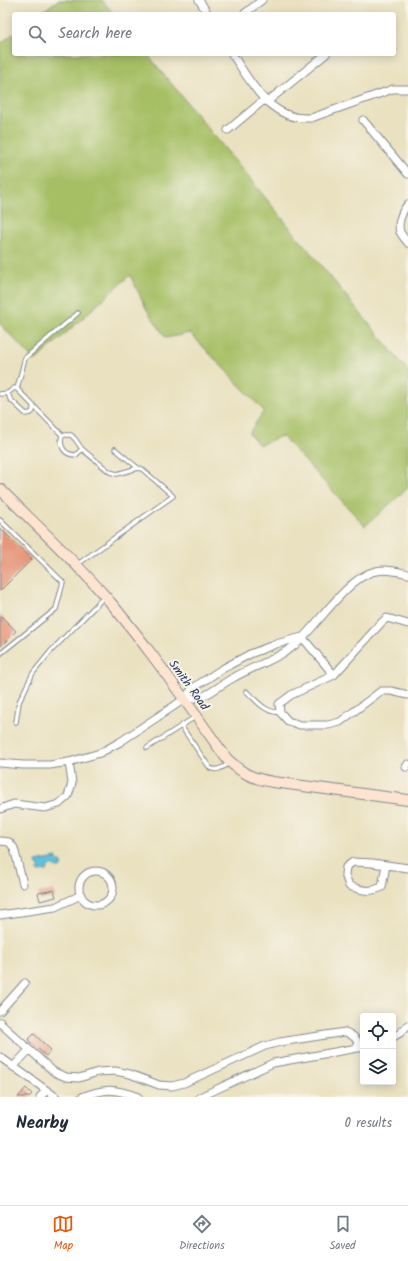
<!DOCTYPE html>
<style>
:root{--surface:#fff;--page:#f2f2f3;--text:#1f2937;--muted:#747a83;--line:#e0e1e3;--accent:#ea580c}
body{margin:0;font-family:Kalam,sans-serif;background:var(--page);color:var(--text)}
.controls{position:absolute;right:12px;bottom:12px;display:grid;overflow:hidden;border-radius:4px;box-shadow:0 2px 10px #0003}
.controls button{width:36px;height:36px;display:grid;place-items:center;padding:0;border:0;border-bottom:1px solid var(--line);background:var(--surface);color:var(--text);font:20px sans-serif}
.list{margin:0;padding:0;list-style:none}
h2{display:flex;justify-content:space-between;align-items:center;height:52px;margin:0;padding:0 16px;font-size:17px}
h2 small{font-size:13px;font-weight:400;color:var(--muted)}
.icon{flex:none;width:22px;height:22px;fill:none;stroke:currentColor;stroke-width:2;stroke-linecap:round;stroke-linejoin:round}
.map{position:relative;flex:none;width:408px;height:1097px;overflow:hidden}
.search{position:absolute;background:var(--surface);box-shadow:0 2px 10px #0003;left:12px;right:12px;top:12px;height:44px;display:flex;align-items:center;gap:10px;box-sizing:border-box;padding:0 14px;border-radius:4px;color:var(--muted);font-size:15px}
.sheet{height:108px;background:var(--surface)}
nav{display:flex;justify-content:space-around;align-items:center;box-sizing:border-box;height:56px;border-top:1px solid var(--line);background:var(--surface);font-size:11px;color:var(--muted)}
nav a{display:grid;justify-items:center;gap:2px}
nav .on{color:var(--accent)}
.map>svg:first-child{display:block}
.green{fill:#a6bf65;stroke:#607762}
.water{fill:#5dc3da;stroke:#3c799c}
.building{fill:#e6977c}
.lines{fill:none;stroke-linecap:round;stroke-linejoin:round}
.lane-casing{stroke:#82888f;stroke-width:5.5}
.street-casing{stroke:#82888f;stroke-width:9}
.secondary-casing{stroke:#82888f;stroke-width:12}
.lane{stroke:#fff;stroke-width:3.5}
.street{stroke:#fff;stroke-width:7}
.secondary{stroke:#fde4d1;stroke-width:10}
.labels{text-anchor:middle;stroke-width:4;stroke-linejoin:round;paint-order:stroke}
.street-label{font-size:12px;fill:#1b2f5e;stroke:#f7f3e8}
</style>
<div class="map">
<svg width="408" height="1097" viewBox="0 0 408 1097">
<rect width="100%" height="100%" fill="#f7f3e8"/>
<filter id="ink" filterUnits="userSpaceOnUse"><feTurbulence type="fractalNoise" baseFrequency=".025" numOctaves="2"/><feDisplacementMap in="SourceGraphic" scale="8" xChannelSelector="R" yChannelSelector="G"/><feConvolveMatrix kernelMatrix="1 2 1 2 8 2 1 2 1" color-interpolation-filters="sRGB"/></filter>
<filter id="wash" filterUnits="userSpaceOnUse"><feTurbulence type="fractalNoise" baseFrequency=".012" numOctaves="4" result="noise"/><feDisplacementMap in="SourceGraphic" scale="16" xChannelSelector="R" yChannelSelector="G"/><feGaussianBlur stdDeviation="0.9" result="paint"/><feColorMatrix in="noise" values="0 0 0 0 0 0 0 0 0 0 0 0 0 0 0 0 0 1.4 0 .05"/><feComposite in="paint" operator="in"/></filter>
<g filter="url(#wash)">
<rect width="100%" height="100%" fill="#eae1c0"/>
<path class="green" d="M58 0H102L114 14H39Z
M14 33V54H147L408 371V488L365 526 282 436 259 445 249 433 264 411 190 333 166 338 147 310 130 275 35 361 0 324V44Z"/>
<path class="water" d="M57 858V861L61 862 62 864 60 868H58L50 865 48 867 47 871 38 872V870L40 867 37 865 36 862Z"/>
<g id="blocks">
<path class="building" d="M0 528 32 559 0 591Z
M0 615 16 631 0 647Z
M54 890 56 897 40 901 38 893Z
M34 1034 51 1050 46 1056 28 1040Z
M26 1088 32 1094 29 1097H18Z"/>
</g>
</g>
<g filter="url(#ink)">
<use href="#blocks" fill-opacity="0" stroke="#82888f" stroke-width="1"/>
<g class="lines">
<defs>
<path id="lane" d="M17 389 25 358 78 313
M8 393 10 399 26 414 31 413 33 411V405
M0 394 8 393 14 388 17 389 62 435H71L75 439 82 449 110 472 117 474 138 468 142 469 173 496 78 564
M62 435C59 446 64 455 76 455L82 449
M115 449 138 468
M0 520 63 582 56 609 0 654
M246 691C255 699 266 714 280 712
M16 722 19 702 33 673 51 651 104 597
M181 726 210 768C217 772 223 767 230 763
M147 748 195 717"/>
<path id="street" d="M199 0 208 14
M244 14 262 0
M232 54C249 79 264 110 295 117 300 118 306 118 311 118L393 89H408
M267 102 326 54
M363 120 408 174
M228 130 264 100
M408 204C402 211 397 223 400 232 402 236 406 240 408 243
M408 624 387 618 382 622 334 675 291 695 279 704 280 712 288 721 300 725H328L340 722 381 691H391L408 695
M302 637 334 675
M183 700C189 699 196 698 201 697 212 693 223 683 233 678 253 666 277 660 295 645 317 626 346 580 372 572 384 568 397 571 408 574
M0 763 23 765H50L69 762 100 753 120 742 183 700 193 688 222 669 250 654 276 644 302 637
M406 767 408 764
M0 809 14 804 45 808 59 804 68 796 72 783 69 762
M0 841 9 842 14 848 23 884
M386 865 382 887C370 893 361 890 349 886L345 874 346 867 353 862 372 863 408 868
M79 888a17 17 0 1 1 34 0a17 17 0 1 1-34 0Z
M0 915 55 907 81 895
M0 1011 25 983
M0 1022 1 1024 54 1072 66 1077 79 1078 98 1072 115 1071 130 1074 159 1085 172 1086 184 1083 265 1046 280 1042 345 1032C354 1035 357 1039 360 1048
M393 1037 400 1033 408 1025
M0 1057 56 1097
M13 1067 29 1050
M40 1097 46 1091
M82 1097C105 1088 114 1088 138 1097
M200 1097 273 1063 363 1047"/>
<path id="secondary" d="M0 489C35 524 72 558 105 596 149 647 187 704 227 759 243 774 251 778 273 782L408 800"/>
</defs>
<use href="#lane" class="lane-casing"/>
<use href="#street" class="street-casing"/>
<use href="#secondary" class="secondary-casing"/>
<use href="#lane" class="lane"/>
<use href="#street" class="street"/>
<use href="#secondary" class="secondary"/>
</g>
</g>
<g class="labels">
<g class="street-label">
<text transform="translate(189 685) rotate(54)" y="4">Smith Road</text>
</g>
</g>
</svg>
<div class="controls">
<button><svg class="icon" aria-label="locate" viewBox="0 0 24 24"><circle cx="12" cy="12" r="6"/><path d="M12 2v4M12 18v4M2 12h4M18 12h4"/></svg></button>
<button><svg class="icon" aria-label="layers" viewBox="0 0 24 24"><path d="M12 4l9 5-9 5-9-5zM3 14l9 5 9-5"/></svg></button>
</div>
<div class="search"><svg class="icon" aria-label="search" viewBox="0 0 24 24"><circle cx="10" cy="10" r="6"/><path d="M15 15l6 6"/></svg>Search here</div>
</div>
<section class="sheet">
<h2>Nearby<small>0 results</small></h2>
<ul class="list">
</ul>
</section>
<nav>
<a class="on"><svg class="icon" aria-label="map" viewBox="0 0 24 24"><path d="M3 6l6-2 6 2 6-2v14l-6 2-6-2-6 2zM9 4v14M15 6v14"/></svg>Map</a>
<a><svg class="icon" aria-label="directions" viewBox="0 0 24 24"><path d="M12 3l9 9-9 9-9-9zM9 14v-3h6M13 9l2 2-2 2"/></svg>Directions</a>
<a><svg class="icon" aria-label="saved" viewBox="0 0 24 24"><path d="M7 4h10v16l-5-4-5 4z"/></svg>Saved</a>
</nav>
